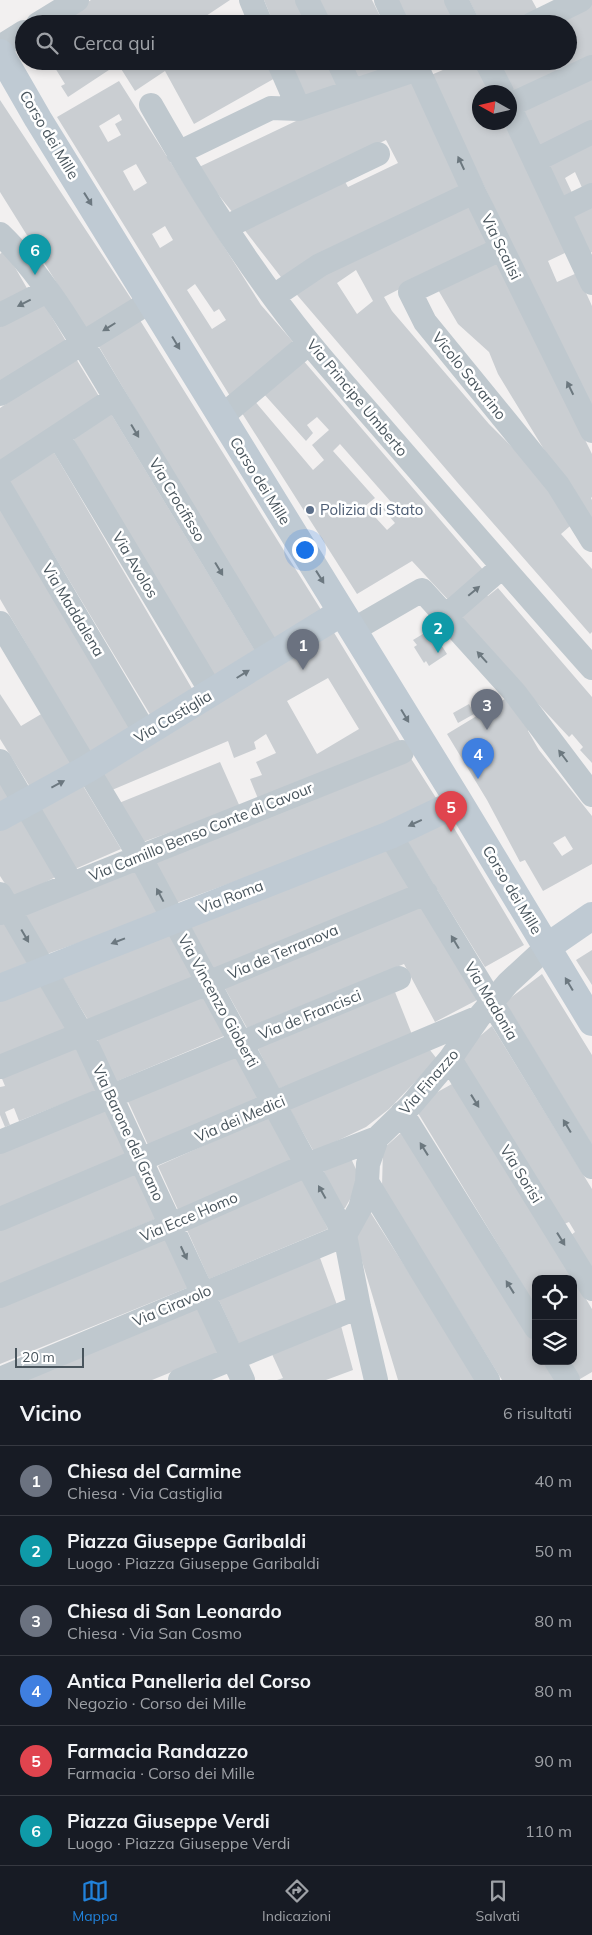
<!DOCTYPE html>
<html lang="it">
<meta charset="utf-8">
<style>
:root{--surface:#171b24;--page:#242831;--text:#f1f3f6;--muted:#9ea1a6;--line:#363941;--accent:#2182db}
body{margin:0;font-family:Mulish,sans-serif;background:var(--page);color:var(--text)}
.controls{position:absolute;right:15px;bottom:15px;display:grid;overflow:hidden;border-radius:10px;box-shadow:0 2px 8px #0003}
.controls button{width:45px;height:45px;display:grid;place-items:center;padding:0;border:0;border-bottom:1px solid var(--line);background:var(--surface);color:var(--text);font:25px sans-serif}
.compass{position:absolute;left:472px;top:85px;width:45px;height:45px;border-radius:50%;background:var(--surface);box-shadow:0 2px 8px #0003;rotate:278deg}
.scale{position:absolute;left:15px;bottom:12px;width:69px;box-sizing:border-box;padding-left:5px;border:2px solid #49555d;border-top:0;font-size:14px;line-height:18px;white-space:nowrap;color:#49555d;-webkit-text-stroke:4px #fff;paint-order:stroke}
.you{position:absolute;left:304px;top:549px;width:18px;height:18px;margin:-12px;border:4px solid #fff;border-radius:50%;background:#1a73e8;box-shadow:0 0 0 8px #1a73e833}
.badge{display:grid;place-items:center;width:32px;height:32px;border-radius:50%;background:var(--accent);color:#fff;font-size:16px;font-weight:700}
.pin{position:absolute;translate:-50% -41px;filter:drop-shadow(0 1px 2px #0008)}
.pin::after{content:'';position:absolute;top:26px;width:18px;height:15px;background:inherit;clip-path:polygon(0 0,100% 0,50% 100%)}
.list{margin:0;padding:0;list-style:none}
h2{display:flex;justify-content:space-between;align-items:center;height:65px;margin:0;padding:0 20px;font-size:21px}
h2 small{font-size:16px;font-weight:400;color:var(--muted)}
.list li{display:grid;grid-template-columns:32px 1fr auto;gap:15px;align-items:center;box-sizing:border-box;height:70px;padding:0 20px;border-top:1px solid var(--line)}
.list b{display:block;font-size:19px;white-space:nowrap}
.list p{margin:0;font-size:16px;white-space:nowrap;color:var(--muted)}
.list em{font-size:16px;font-style:normal;color:var(--muted)}
.icon{flex:none;width:28px;height:28px;fill:none;stroke:currentColor;stroke-width:2;stroke-linecap:round;stroke-linejoin:round}
.map{position:relative;flex:none;width:592px;height:1380px;overflow:hidden}
.search{position:absolute;background:var(--surface);box-shadow:0 2px 8px #0003;left:15px;right:15px;top:15px;height:55px;display:flex;align-items:center;gap:12px;box-sizing:border-box;padding:0 18px;border-radius:28px;color:var(--muted);font-size:19px}
.sheet{height:485px;background:var(--surface)}
nav{display:flex;justify-content:space-around;align-items:center;box-sizing:border-box;height:70px;border-top:1px solid var(--line);background:var(--surface);font-size:14px;color:var(--muted)}
nav a{display:grid;justify-items:center;gap:2px}
nav .on{color:var(--accent)}
.map>svg:first-child{display:block}
.building{fill:#caced2;fill-rule:evenodd}
.lines{fill:none;stroke-linecap:round;stroke-linejoin:round}
.street{stroke:#bfc8ce;stroke-width:24}
.secondary{stroke:#bfcad3;stroke-width:28}
.oneway{fill:#6c787f}
.oneway2{fill:#6c7880}
.service-dot{fill:#5c6f8a;stroke:#fff;stroke-width:2}
.labels{text-anchor:middle;stroke-width:5;stroke-linejoin:round;paint-order:stroke}
.street-label{font-size:15px;fill:#49555d;stroke:#fff}
.service-label{font-size:15px;fill:#4e5e75;stroke:#fff;text-anchor:start}
</style>
<div class="map">
<svg width="592" height="1380" viewBox="0 0 592 1380">
<rect width="100%" height="100%" fill="#f2f0f0"/>
<path class="building" d="M91 0H230L194 24H73L68 15Z
M264 0H304L316 24H274Z
M318 0H372L384 24H329Z
M394 0H448L460 24H405Z
M469 0H532L538 11 513 24H481Z
M592 4V57L515 93 498 61H568V24H551Z
M48 61H268L277 77 194 124 165 71 135 91 118 64 68 97 61 86 65 84 52 63 50 64Z
M290 61H332L343 86 307 99Z
M347 61H402L403 65 358 84Z
M422 61H442L425 69Z
M464 61H477L491 92H479V122H505L567 252 548 261 557 282 577 273 592 306V412L431 75Z
M592 75V121L539 147 522 108Z
M119 81 261 305 294 343 230 396 57 117ZM119 114 122 120 115 124 121 135 108 142 99 126ZM136 164 147 183 134 191 123 171ZM165 226 173 240 160 248 152 234ZM195 284 214 312 219 309 226 320 212 329 187 290Z
M411 81 462 187 284 281 243 228 344 180 348 187 398 163 386 140 233 213 197 168 296 121Z
M0 100 134 303 88 333 0 192Z
M592 141V188L584 192 575 172 565 178 574 197 565 201 546 163Z
M469 201 489 243 384 297 392 311 489 424 553 488 577 520 561 534 592 569V632L590 634 457 482 292 289ZM356 270 373 301 357 314 337 283Z
M592 205V252L589 254 570 216Z
M5 250 28 290 0 304V254Z
M496 258 592 454V497L591 498 592 500V528L498 374 489 352 458 324 437 288Z
M44 304 67 343 0 383V326Z
M138 317 323 613 273 644 98 345Z
M75 357 100 398 0 463V408Z
M302 359 485 572 452 604 412 561 357 594 240 410 253 399 313 470 324 460 312 445 329 430 317 417 307 425 313 433 306 441 263 393ZM340 444 391 502 383 509 395 523 387 530 365 506 375 498 333 451Z
M110 412 257 654 208 682 72 436Z
M52 449 194 692 151 716 8 479Z
M0 508 131 727 90 753 0 599Z
M498 588 592 697V763L580 750 583 747 572 734 569 737 456 616 483 593 488 596Z
M431 629 447 654 429 666 426 661 424 663 414 647 417 645 413 640Z
M333 631 402 744 259 801 250 779 262 775 256 762 276 753 266 734 254 742 256 749 234 758 228 741 112 790 101 771ZM328 678 359 729 317 754 287 701Z
M0 694 21 726 43 713 73 763 30 787 0 739Z
M508 697 528 727V731L539 750 592 816V864L543 891 525 860 520 862 487 800 447 734ZM565 836 573 849 562 856 553 843Z
M469 704 474 714 458 723 453 713Z
M410 757 438 801 335 845 176 903 152 862Z
M220 762 240 807 143 842 119 803Z
M0 778 12 798 0 805Z
M82 784 121 849 75 869 38 807Z
M22 818 57 876 15 899 0 876V830Z
M448 818 524 945 485 967 405 838Z
M387 847 411 888 213 969 189 923Z
M136 867 160 914 47 954 23 912Z
M423 905 477 1000 435 1022 404 964 247 1028 223 985Z
M3 920 27 963 0 974V922Z
M170 932 195 978 88 1020 60 974Z
M592 950V985L576 960Z
M542 974 592 1055V1145L505 1002Z
M38 982 68 1029 0 1057V997Z
M202 991 224 1036 115 1082 96 1036Z
M395 992 413 1037 278 1089 256 1045Z
M492 1026 592 1189V1269L571 1235 575 1232 569 1222 564 1224 456 1056Z
M77 1041 100 1089 19 1121 14 1108 5 1112 10 1125 5 1127 0 1115V1087L5 1086 0 1074Z
M430 1050 437 1059 389 1109 366 1127 314 1152 289 1108Z
M234 1052 261 1099 148 1145 126 1097Z
M452 1084 496 1148 592 1309V1372L580 1379 569 1361H573V1279H536V1307L418 1113 432 1095Z
M107 1105 130 1153 0 1207V1150Z
M270 1116 293 1161 178 1210 158 1166Z
M403 1131 536 1346V1361H545L557 1380H502L382 1186 383 1149Z
M348 1152 361 1180 345 1208 342 1209 321 1165Z
M138 1171 160 1217 0 1284V1228Z
M303 1178 328 1229 209 1279 187 1230Z
M367 1207 388 1240 478 1380H398L355 1238Z
M168 1235 192 1286 0 1364V1306Z
M319 1255 337 1305 239 1344 218 1298Z
M201 1304 223 1351 152 1380H18Z
M340 1322 353 1370 326 1380H277L283 1378 271 1352Z"/>
<g class="lines">
<path class="street" d="M251 0 261 24
M307 0 319 24
M386 0 397 24
M456 0 468 24
M38 24 77 0
M532 24 581 0
M0 47 24 32
M278 61 299 109
M338 61 352 91
M414 61 474 192 592 431
M486 61 502 92
M151 105C197 186 251 272 310 344 338 378 367 410 396 444 461 519 526 594 592 668
M510 105 592 67
M510 108 592 283
M178 153 271 108 299 109 418 69
M536 160 592 132
M559 211 592 195
M226 227 378 154
M0 234C49 281 84 347 119 404 170 488 221 572 272 656
M501 249 410 292 425 322 558 485 592 540
M274 296 320 265 474 192
M0 315 47 291
M0 394 151 301
M221 417 309 343
M58 436 212 693
M0 474 115 398
M0 487 146 734
M446 616 502 567
M0 623 140 857 345 1235 359 1307 376 1380
M353 630 422 590 515 693 592 795
M0 761 72 884
M390 835 592 1167
M0 894 82 1034 243 1380
M0 913 402 752
M450 1059 592 1289
M0 1067 208 983 426 893
M402 1113 536 1328
M0 1142 399 978
M367 1182 488 1380
M0 1219 479 1017
M345 1235 360 1208 367 1182 368 1164 377 1138 411 1105 450 1059 479 1017 508 983 547 947
M0 1296 171 1225 307 1165 377 1138
M556 1361 568 1380
M0 1379 345 1235
M180 1380 359 1307"/>
<path class="secondary" d="M0 53 38 119 459 802 592 1022
M0 817 87 769 342 612
M547 947 592 916
M0 988 390 835 459 802"/>
</g>
<defs><path id="oneway-solid" d="M-6-.8H1V-3.2L6.5 0L1 3.2V.8H-6Z" transform="scale(1.25)"/></defs>
<g class="oneway">
<use href="#oneway-solid" transform="translate(461 163) rotate(-115)"/>
<use href="#oneway-solid" transform="translate(24 303) rotate(153)"/>
<use href="#oneway-solid" transform="translate(109 327) rotate(148)"/>
<use href="#oneway-solid" transform="translate(570 388) rotate(-116)"/>
<use href="#oneway-solid" transform="translate(135 431) rotate(59)"/>
<use href="#oneway-solid" transform="translate(219 569) rotate(59)"/>
<use href="#oneway-solid" transform="translate(474 591) rotate(-40)"/>
<use href="#oneway-solid" transform="translate(482 657) rotate(-132)"/>
<use href="#oneway-solid" transform="translate(563 756) rotate(-127)"/>
<use href="#oneway-solid" transform="translate(160 895) rotate(-118)"/>
<use href="#oneway-solid" transform="translate(25 936) rotate(60)"/>
<use href="#oneway-solid" transform="translate(455 942) rotate(-121)"/>
<use href="#oneway-solid" transform="translate(475 1101) rotate(58)"/>
<use href="#oneway-solid" transform="translate(567 1126) rotate(-121)"/>
<use href="#oneway-solid" transform="translate(424 1149) rotate(-122)"/>
<use href="#oneway-solid" transform="translate(322 1192) rotate(-119)"/>
<use href="#oneway-solid" transform="translate(561 1239) rotate(58)"/>
<use href="#oneway-solid" transform="translate(184 1253) rotate(65)"/>
<use href="#oneway-solid" transform="translate(510 1287) rotate(-122)"/>
</g>
<g class="oneway2">
<use href="#oneway-solid" transform="translate(88 199) rotate(58)"/>
<use href="#oneway-solid" transform="translate(176 343) rotate(59)"/>
<use href="#oneway-solid" transform="translate(320 577) rotate(58)"/>
<use href="#oneway-solid" transform="translate(243 674) rotate(-32)"/>
<use href="#oneway-solid" transform="translate(405 716) rotate(59)"/>
<use href="#oneway-solid" transform="translate(58 784) rotate(-28)"/>
<use href="#oneway-solid" transform="translate(415 823) rotate(155)"/>
<use href="#oneway-solid" transform="translate(118 941) rotate(159)"/>
<use href="#oneway-solid" transform="translate(569 984) rotate(-121)"/>
</g>
<circle class="service-dot" cx="310" cy="510" r="5"/>
<g class="labels">
<g class="street-label">
<text transform="translate(49 135) rotate(59)" y="5">Corso dei Mille</text>
<text transform="translate(501 247) rotate(64)" y="5">Via Scalisi</text>
<text transform="translate(469 376) rotate(51)" y="5">Vicolo Savarino</text>
<text transform="translate(357 398) rotate(50)" y="5">Via Principe Umberto</text>
<text transform="translate(260 481) rotate(58)" y="5">Corso dei Mille</text>
<text transform="translate(177 500) rotate(59)" y="5">Via Crocifisso</text>
<text transform="translate(135 565) rotate(59)" y="5">Via Avolos</text>
<text transform="translate(73 610) rotate(59)" y="5">Via Maddalena</text>
<text transform="translate(173 717) rotate(-31)" y="5">Via Castiglia</text>
<text transform="translate(201 832) rotate(-22)" y="5">Via Camillo Benso Conte di Cavour</text>
<text transform="translate(512 890) rotate(59)" y="5">Corso dei Mille</text>
<text transform="translate(231 897) rotate(-21)" y="5">Via Roma</text>
<text transform="translate(283 952) rotate(-23)" y="5">Via de Terranova</text>
<text transform="translate(218 1001) rotate(61)" y="5">Via Vincenzo Gioberti</text>
<text transform="translate(491 1001) rotate(59)" y="5">Via Madonia</text>
<text transform="translate(310 1015) rotate(-22)" y="5">Via de Francisci</text>
<text transform="translate(429 1082) rotate(-49)" y="5">Via Finazzo</text>
<text transform="translate(240 1119) rotate(-23)" y="5">Via dei Medici</text>
<text transform="translate(128 1133) rotate(65)" y="5">Via Barone del Grano</text>
<text transform="translate(521 1174) rotate(58)" y="5">Via Sorisi</text>
<text transform="translate(189 1217) rotate(-23)" y="5">Via Ecce Homo</text>
<text transform="translate(172 1306) rotate(-23)" y="5">Via Ciravolo</text>
</g>
<g class="service-label">
<text x="320" y="515">Polizia di Stato</text>
</g>
</g>
</svg>
<div class="controls">
<button><svg class="icon" aria-label="locate" viewBox="0 0 24 24"><circle cx="12" cy="12" r="6"/><path d="M12 2v4M12 18v4M2 12h4M18 12h4"/></svg></button>
<button><svg class="icon" aria-label="layers" viewBox="0 0 24 24"><path d="M12 4l9 5-9 5-9-5zM3 14l9 5 9-5"/></svg></button>
</div>
<svg class="compass" viewBox="-18 -18 36 36"><path d="M0-13l5 13h-10z" fill="#e53935"/><path d="M0 13l5-13h-10z" fill="#9ea1a6"/></svg>
<div class="scale">20 m</div>
<div class="you"></div>
<div class="pin badge" style="left:303px;top:670px;background:#6b7280">1</div>
<div class="pin badge" style="left:438px;top:653px;background:#0f9aa8">2</div>
<div class="pin badge" style="left:487px;top:730px;background:#6b7280">3</div>
<div class="pin badge" style="left:478px;top:779px;background:#3f7fe0">4</div>
<div class="pin badge" style="left:451px;top:832px;background:#e0444e">5</div>
<div class="pin badge" style="left:35px;top:275px;background:#0f9aa8">6</div>
<div class="search"><svg class="icon" aria-label="search" viewBox="0 0 24 24"><circle cx="10" cy="10" r="6"/><path d="M15 15l6 6"/></svg>Cerca qui</div>
</div>
<section class="sheet">
<h2>Vicino<small>6 risultati</small></h2>
<ul class="list">
<li><span class="badge" style="background:#6b7280">1</span><div><b>Chiesa del Carmine</b><p>Chiesa · Via Castiglia</p></div><em>40 m</em></li>
<li><span class="badge" style="background:#0f9aa8">2</span><div><b>Piazza Giuseppe Garibaldi</b><p>Luogo · Piazza Giuseppe Garibaldi</p></div><em>50 m</em></li>
<li><span class="badge" style="background:#6b7280">3</span><div><b>Chiesa di San Leonardo</b><p>Chiesa · Via San Cosmo</p></div><em>80 m</em></li>
<li><span class="badge" style="background:#3f7fe0">4</span><div><b>Antica Panelleria del Corso</b><p>Negozio · Corso dei Mille</p></div><em>80 m</em></li>
<li><span class="badge" style="background:#e0444e">5</span><div><b>Farmacia Randazzo</b><p>Farmacia · Corso dei Mille</p></div><em>90 m</em></li>
<li><span class="badge" style="background:#0f9aa8">6</span><div><b>Piazza Giuseppe Verdi</b><p>Luogo · Piazza Giuseppe Verdi</p></div><em>110 m</em></li>
</ul>
</section>
<nav>
<a class="on"><svg class="icon" aria-label="map" viewBox="0 0 24 24"><path d="M3 6l6-2 6 2 6-2v14l-6 2-6-2-6 2zM9 4v14M15 6v14"/></svg>Mappa</a>
<a><svg class="icon" aria-label="directions" viewBox="0 0 24 24"><path d="M12 3l9 9-9 9-9-9zM9 14v-3h6M13 9l2 2-2 2"/></svg>Indicazioni</a>
<a><svg class="icon" aria-label="saved" viewBox="0 0 24 24"><path d="M7 4h10v16l-5-4-5 4z"/></svg>Salvati</a>
</nav>
